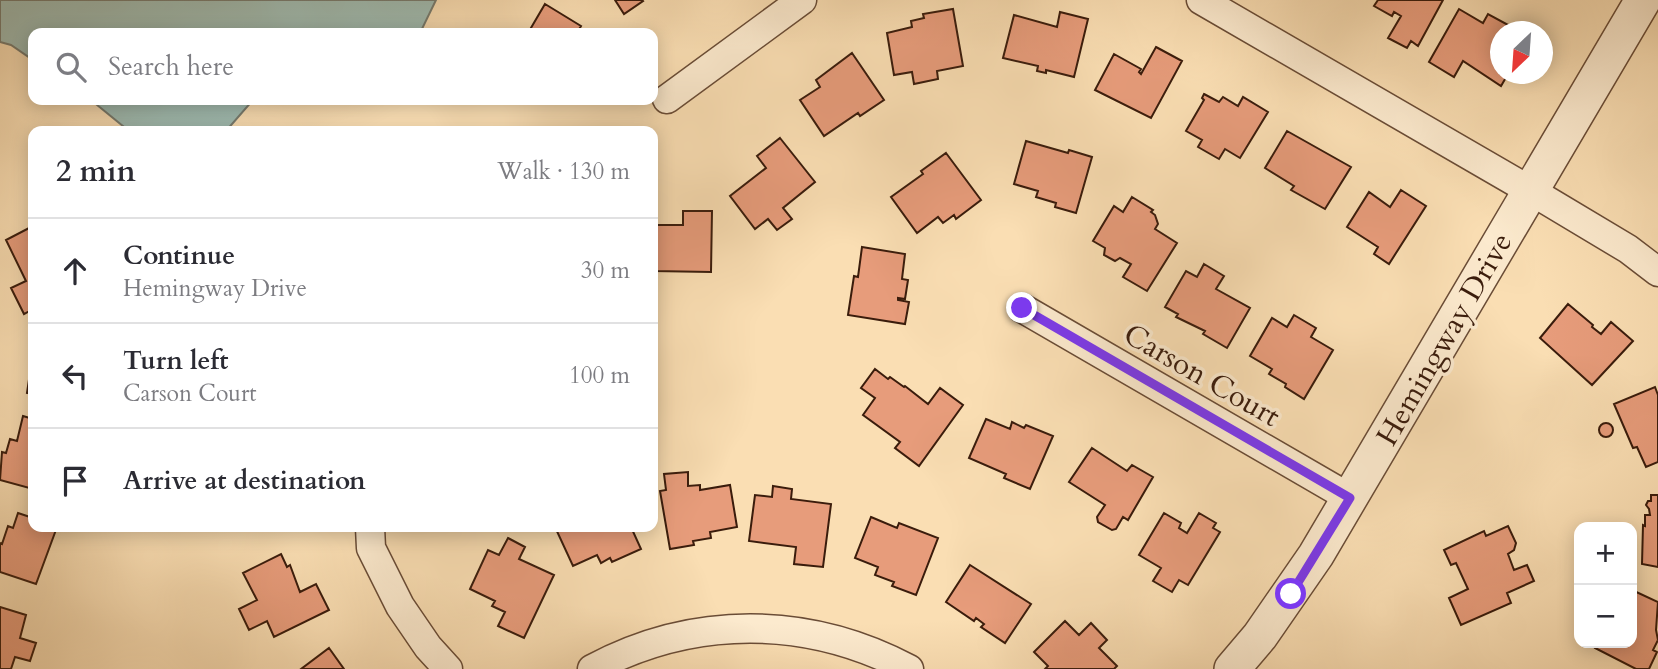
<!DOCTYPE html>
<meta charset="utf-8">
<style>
:root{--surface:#fff;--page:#f2f2f3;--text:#2b2b33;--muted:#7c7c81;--line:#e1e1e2}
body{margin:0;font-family:Cardo,serif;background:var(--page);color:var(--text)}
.controls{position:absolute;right:21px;bottom:21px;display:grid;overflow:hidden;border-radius:14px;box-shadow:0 4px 18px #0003}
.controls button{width:63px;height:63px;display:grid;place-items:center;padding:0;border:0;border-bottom:2px solid var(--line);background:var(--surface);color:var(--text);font:35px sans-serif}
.compass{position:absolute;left:1490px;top:21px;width:63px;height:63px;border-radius:50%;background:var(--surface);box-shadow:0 4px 18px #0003;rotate:205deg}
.stop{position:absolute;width:21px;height:21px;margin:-16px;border:5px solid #7c3aed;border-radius:50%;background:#fff}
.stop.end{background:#7c3aed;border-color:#fff;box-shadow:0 2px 7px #0008}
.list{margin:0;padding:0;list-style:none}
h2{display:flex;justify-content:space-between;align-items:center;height:91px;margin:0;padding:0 28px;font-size:30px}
h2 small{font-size:23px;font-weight:400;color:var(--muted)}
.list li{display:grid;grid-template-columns:46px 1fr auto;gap:21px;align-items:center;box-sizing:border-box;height:105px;padding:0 28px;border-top:2px solid var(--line)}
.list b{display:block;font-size:26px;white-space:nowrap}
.list p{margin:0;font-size:23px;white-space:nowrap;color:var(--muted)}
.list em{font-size:23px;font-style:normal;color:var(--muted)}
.icon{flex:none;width:38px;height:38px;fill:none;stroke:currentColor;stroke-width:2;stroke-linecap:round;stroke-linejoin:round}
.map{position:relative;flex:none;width:1658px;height:669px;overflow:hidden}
.search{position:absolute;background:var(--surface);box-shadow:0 4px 18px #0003;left:28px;top:28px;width:630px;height:77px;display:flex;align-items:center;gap:18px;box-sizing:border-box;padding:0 24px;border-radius:14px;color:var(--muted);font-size:26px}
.panel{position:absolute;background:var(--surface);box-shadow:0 4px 18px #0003;left:28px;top:126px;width:630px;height:406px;border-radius:14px}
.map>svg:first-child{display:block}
.water{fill:#9fbbb1;stroke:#777b6f;stroke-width:2}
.building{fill:#e79c7b;stroke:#3a1c0c;stroke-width:2}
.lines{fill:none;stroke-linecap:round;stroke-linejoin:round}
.minor-casing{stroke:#6a4c36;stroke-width:31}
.tertiary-casing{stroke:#6a4c36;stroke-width:38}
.minor{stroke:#fceace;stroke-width:28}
.tertiary{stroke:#fceace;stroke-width:35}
.route{stroke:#7c3aed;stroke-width:9}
.labels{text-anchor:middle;stroke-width:7;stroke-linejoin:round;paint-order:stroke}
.street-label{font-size:30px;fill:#3a1c0c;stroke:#fceace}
</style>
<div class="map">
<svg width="1658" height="669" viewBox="0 0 1658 669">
<rect width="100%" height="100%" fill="#fadeb3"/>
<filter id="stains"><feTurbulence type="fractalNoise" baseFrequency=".00286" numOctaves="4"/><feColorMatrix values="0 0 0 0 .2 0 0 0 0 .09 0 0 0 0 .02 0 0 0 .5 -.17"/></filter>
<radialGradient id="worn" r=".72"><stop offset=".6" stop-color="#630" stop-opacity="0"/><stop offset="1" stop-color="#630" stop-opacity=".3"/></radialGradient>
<path class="water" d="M0 0H436L420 33H33V60L11 45 0 42Z
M91 100H253L226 131H129Z"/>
<path class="building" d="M615 0H642L643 1 624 14Z
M1378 0H1443L1418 46 1411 41 1407 48 1388 38 1401 16 1394 12 1392 16 1374 6Z
M545 4 581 26 577 33H528Z
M953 9 963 66 937 71 938 79 914 84 912 72 894 75 887 33 912 27 911 21 924 18 923 14Z
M1459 9 1483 23 1488 14 1510 26 1507 32H1500V74H1508L1501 86 1463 61 1454 77 1429 62Z
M1060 12 1088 19 1074 77 1046 70V73L1037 71 1038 66 1003 58 1014 15 1057 27Z
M1156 47 1182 61 1151 118 1095 90 1114 54 1141 69 1139 72 1141 74Z
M852 53 884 100 860 116 858 113 824 136 800 100 820 87 816 80Z
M1204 94 1219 102 1223 97 1238 106 1243 97 1268 112 1240 158 1225 149 1219 159 1198 147 1202 140 1186 131 1204 100 1202 98Z
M1287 131 1351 167 1325 209 1291 190 1294 186 1265 168Z
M780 138 815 182 783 208 792 219 777 230 768 219 755 229 730 196 766 168 757 156Z
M1026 141 1068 153 1069 150 1092 157 1076 213 1055 207 1056 203 1036 197 1038 191 1014 184Z
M946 153 981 200 956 219 954 215 943 223 938 217 917 233 891 197 923 174 921 171Z
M1401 190 1426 206 1389 264 1374 254 1378 247 1347 227 1369 192 1390 207Z
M1132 197 1153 210 1151 212 1155 215 1158 224 1155 229 1177 243 1147 291 1123 277 1131 264 1120 258 1115 261 1104 255 1105 248 1093 241 1114 206 1123 212Z
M683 211H712L711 272 653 271V225H683Z
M33 226V309L24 314 11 288 26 281 6 240Z
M862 247 905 254 902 279 908 280 905 299 898 298V300L909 302 905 324 848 315 854 276 858 277Z
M1204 264 1224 276 1216 289 1250 308 1227 348 1203 334 1205 331 1176 317 1178 314 1165 307 1186 271 1197 277Z
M1568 304 1593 325 1592 327 1601 334 1611 322 1633 341 1592 385 1540 338Z
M1294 315 1316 328 1311 337 1333 350 1304 399 1285 387 1286 384 1269 374 1272 369 1250 356 1272 318 1287 327Z
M31 366H33V394L27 393Z
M875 369 888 379 890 377 904 387 905 386 928 404 940 388 963 405 919 466 895 448 900 442 863 415 875 398 861 388Z
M1655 387 1658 395V462L1646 467 1637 447 1633 448 1614 404Z
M23 416 33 419V489L0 480 2 452 6 453 10 439 17 441Z
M986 419 1010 429 1012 422 1024 428 1026 425 1053 436 1030 489 1004 478 1006 474 969 458Z
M1599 430a7 7 0 1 1 14 0a7 7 0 1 1-14 0Z
M1092 448 1127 471 1132 465 1153 477 1128 520 1123 517 1116 529 1112 530 1098 522 1097 517 1105 505 1069 482Z
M688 472V486L700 485V490L730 485 737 527 710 532 711 538 693 541 694 545 670 549 660 491 666 490 664 474Z
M773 486 792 489 791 499 831 504 823 567 794 564 796 547 749 541 755 495 772 497Z
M1651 495H1658V567L1642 564 1643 525 1645 526V515H1650L1649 509 1646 505 1648 501H1651Z
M18 513 33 518V527H57L36 584 0 572V543L2 544 8 526 13 528Z
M1164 513 1181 523 1179 528 1187 533 1199 513 1216 523 1213 528 1220 532 1188 585 1179 580 1172 592 1153 581 1161 568 1139 555Z
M871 517 897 528 899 523 938 538 916 595 892 586 894 582 875 575 878 567 855 558Z
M1508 526 1516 543 1514 550 1508 554 1514 570 1527 565 1534 581 1507 593 1511 603 1461 625 1449 598 1468 589 1456 563 1451 565 1444 550 1484 531 1486 536Z
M555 527H631L641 549 612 562 610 558 601 563 597 555 573 566Z
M508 538 525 547 519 559 554 575 524 638 498 626 505 612 492 606 495 601 470 589 488 550 499 555Z
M281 554 287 567 290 565 300 592 316 584 329 610 274 637 267 621 249 630 239 609 257 600 243 573Z
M970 565 1031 604 1005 643 981 627 984 624 976 618 974 621 946 602Z
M1632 590 1658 602 1656 630 1658 640 1653 650 1657 652 1649 669H1636L1595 648 1597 643H1632Z
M0 607 26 615 20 638 36 643 30 661 15 657 11 669H0Z
M1065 621 1079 635 1091 623 1107 640 1099 648 1117 666 1114 669H1045L1048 666 1034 652Z
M329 648 344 669H301Z"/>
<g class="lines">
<defs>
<path id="minor" d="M1201 0 1531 191 1628 249 1658 272
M667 99 802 0
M1022 308 1350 498
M370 527 371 548 400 606 428 647 448 669
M592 669C693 615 807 615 909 669"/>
<path id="tertiary" d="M1232 669 1260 636 1316 555 1643 0"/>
</defs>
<use href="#minor" class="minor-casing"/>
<use href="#tertiary" class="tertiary-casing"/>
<use href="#minor" class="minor"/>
<use href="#tertiary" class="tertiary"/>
</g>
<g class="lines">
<path class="route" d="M1022 308 1350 498 1291 594"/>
</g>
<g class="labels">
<g class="street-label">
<text transform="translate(1444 339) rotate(-60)" y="10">Hemingway Drive</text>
<text transform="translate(1202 375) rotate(30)" y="10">Carson Court</text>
</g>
</g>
<rect width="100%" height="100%" filter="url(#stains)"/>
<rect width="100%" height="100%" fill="url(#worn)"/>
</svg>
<div class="controls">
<button>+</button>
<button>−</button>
</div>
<svg class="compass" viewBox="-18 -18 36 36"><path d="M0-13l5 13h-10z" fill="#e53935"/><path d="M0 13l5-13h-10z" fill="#7c7c81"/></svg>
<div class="stop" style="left:1291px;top:594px"></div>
<div class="stop end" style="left:1022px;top:308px"></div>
<div class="search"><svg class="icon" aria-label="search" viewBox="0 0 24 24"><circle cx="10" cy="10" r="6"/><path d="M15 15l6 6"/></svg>Search here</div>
<section class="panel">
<h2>2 min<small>Walk · 130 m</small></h2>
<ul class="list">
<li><svg class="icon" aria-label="ahead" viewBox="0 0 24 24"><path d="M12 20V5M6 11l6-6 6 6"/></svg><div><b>Continue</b><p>Hemingway Drive</p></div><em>30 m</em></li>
<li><svg class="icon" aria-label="left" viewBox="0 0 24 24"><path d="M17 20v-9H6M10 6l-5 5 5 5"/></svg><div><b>Turn left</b><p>Carson Court</p></div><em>100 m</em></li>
<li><svg class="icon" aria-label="arrive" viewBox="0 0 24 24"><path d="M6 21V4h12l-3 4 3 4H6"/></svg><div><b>Arrive at destination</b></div></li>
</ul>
</section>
</div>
